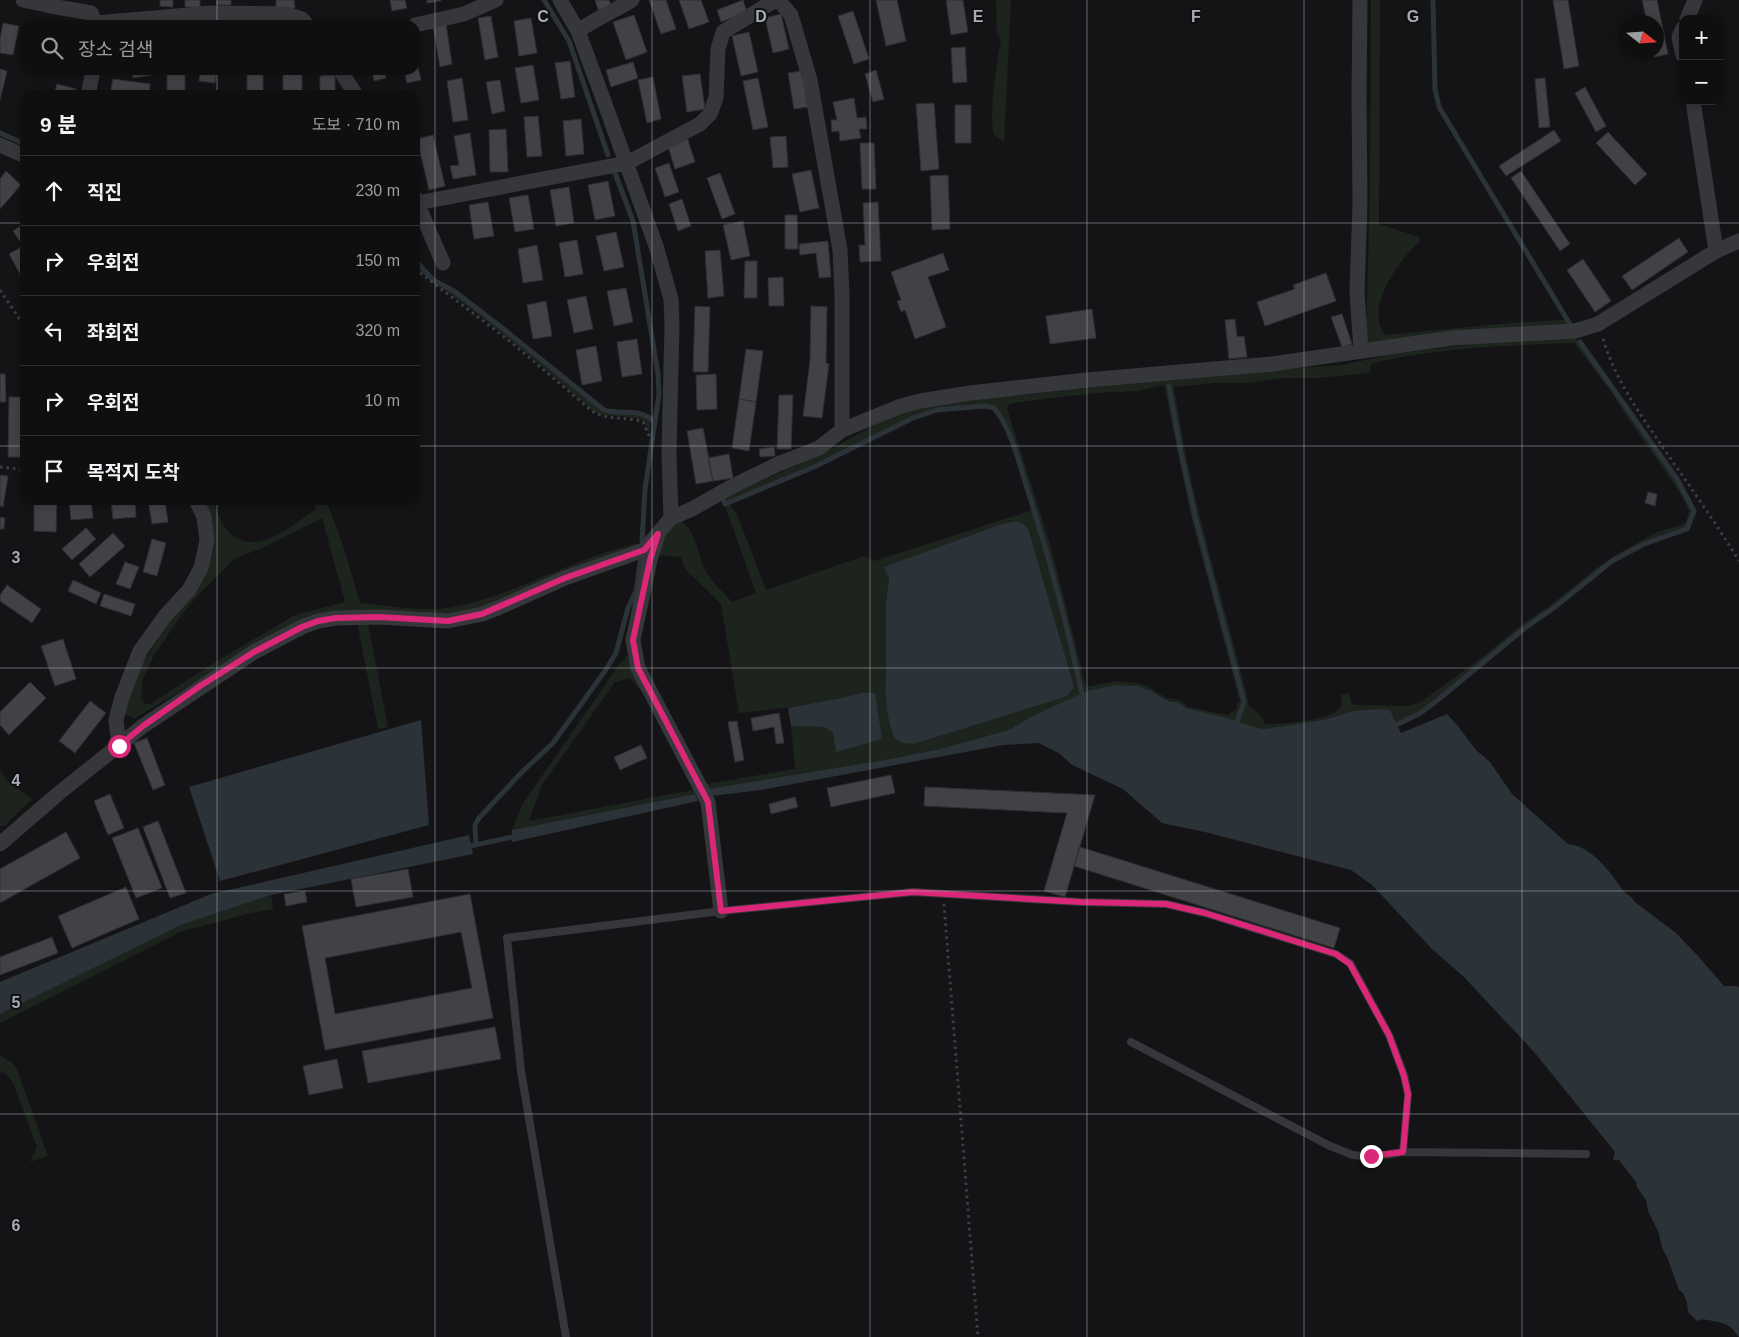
<!DOCTYPE html>
<html lang="ko">
<meta charset="utf-8">
<style>
:root{--surface:#0f0f10;--page:#1d1d1e;--text:#f1f3f6;--muted:#9b9c9f;--line:#2f2f30}
body{margin:0;font-family:Helvetica,"Noto Sans KR",sans-serif;background:var(--page);color:var(--text)}
.controls{position:absolute;right:15px;top:15px;display:grid;overflow:hidden;border-radius:10px;box-shadow:0 2px 8px #0003}
.controls button{width:45px;height:45px;display:grid;place-items:center;padding:0;border:0;border-bottom:1px solid var(--line);background:var(--surface);color:var(--text);font:25px sans-serif}
.compass{position:absolute;left:1619px;top:15px;width:45px;height:45px;border-radius:50%;background:var(--surface);box-shadow:0 2px 8px #0003;rotate:107deg}
.stop{position:absolute;width:15px;height:15px;margin:-11px;border:4px solid #db2777;border-radius:50%;background:#fff}
.stop.end{background:#db2777;border-color:#fff;box-shadow:0 1px 5px #0008}
.list{margin:0;padding:0;list-style:none}
h2{display:flex;justify-content:space-between;align-items:center;height:65px;margin:0;padding:0 20px;font-size:21px}
h2 small{font-size:16px;font-weight:400;color:var(--muted)}
.list li{display:grid;grid-template-columns:32px 1fr auto;gap:15px;align-items:center;box-sizing:border-box;height:70px;padding:0 20px;border-top:1px solid var(--line)}
.list b{display:block;font-size:19px;white-space:nowrap}
.list em{font-size:16px;font-style:normal;color:var(--muted)}
.icon{flex:none;width:28px;height:28px;fill:none;stroke:currentColor;stroke-width:2;stroke-linecap:round;stroke-linejoin:round}
.map{position:relative;flex:none;width:1739px;height:1337px;overflow:hidden}
.search{position:absolute;background:var(--surface);box-shadow:0 2px 8px #0003;left:20px;top:20px;width:400px;height:55px;display:flex;align-items:center;gap:12px;box-sizing:border-box;padding:0 18px;border-radius:15px;color:var(--muted);font-size:19px}
.panel{position:absolute;background:var(--surface);box-shadow:0 2px 8px #0003;left:20px;top:90px;width:400px;height:415px;border-radius:15px}
.map>svg:first-child{display:block}
.green{fill:#1d241d;fill-rule:evenodd}
.water{fill:#2b3339}
.lines{fill:none;stroke-linecap:round;stroke-linejoin:round}
.stream{stroke:#2b3339;stroke-width:5}
.building{fill:#414246;stroke:#2e2f32;fill-rule:evenodd}
.path{stroke:#3c3e42;stroke-width:3;stroke-dasharray:2.5 4;stroke-linecap:butt}
.service{stroke:#36373b;stroke-width:8}
.minor{stroke:#36373b;stroke-width:15}
.route{stroke:#db2777;stroke-width:6}
.grid{fill:none;stroke:#a7acb6;stroke-width:1;stroke-opacity:0.55}
.grid-label{font-size:16px;text-anchor:middle;font-weight:bold;fill:#a7acb6;stroke:#0f0f11;stroke-width:4;stroke-linejoin:round;paint-order:stroke}
</style>
<div class="map">
<svg width="1739" height="1337" viewBox="0 0 1739 1337">
<rect width="100%" height="100%" fill="#141416"/>
<path class="green" d="M996 0H1011L1004 142 993 134C990 101 996 70 1001 39L997 35Z
M1371 0H1380L1379 224 1419 237 1420 241C1401 258 1372 297 1380 325 1380 329 1384 332 1386 335L1510 323 1564 320 1569 328 1366 344 1370 182Z
M415 262 433 280 453 292 500 328 603 412C619 416 638 407 651 421L649 433 644 421 631 417 601 415 593 411C554 377 516 344 476 313 456 297 434 284 415 267Z
M1576 338 1686 496 1693 511 1686 528 1643 543 1611 560 1555 606 1524 627 1433 702 1419 713 1397 723 1390 710 1385 709 1346 713 1323 720 1266 729 1256 728 1238 722 1245 702 1197 519 1168 384 1167 385 1189 496 1243 702 1235 721 1186 708 1177 702H1170L1157 694 1138 686 1115 685 1083 692 1045 540 1016 450 1001 414 995 406 985 404 960 406 937 409 912 417 814 465 726 502 724 498 829 450 882 421 921 406 969 399 1035 394 1093 386 1212 374 1342 365 1393 354 1488 342ZM1574 343 1613 394 1621 408 1682 496 1689 511 1686 522 1681 525 1657 532 1619 553 1595 569 1552 604 1523 624 1485 655 1421 702 1408 706 1356 705 1352 704 1349 693 1341 695C1341 701 1343 706 1338 710 1328 720 1279 725 1265 724 1262 715 1256 710 1248 705V700C1231 631 1211 564 1195 496 1186 460 1180 423 1174 387L1215 383H1250L1282 378H1316L1370 373 1371 364C1437 347 1506 346 1574 343ZM1164 385 1191 516 1240 702 1237 703V709L1228 715 1188 707 1180 700 1167 698 1147 686 1136 683 1117 681 1086 687 1051 547 1007 408 1009 404 1020 402 1095 393 1138 391Z
M202 500H213C217 511 220 523 229 532 256 559 293 524 316 509L312 500H326L344 548 360 603C386 605 423 612 447 608 514 597 572 558 638 543V549L487 606 461 614 281 630 134 719 124 713 135 675 210 558C218 534 211 522 202 500ZM322 518 345 602 295 615 222 658 150 704H145L141 698 143 679 153 657 180 617 199 594 234 559 262 548Z
M729 504 737 514 766 590 864 556 874 561 1033 510 1058 596 1080 693 1076 697 1030 717 1009 730 940 749 890 759 708 789 706 784 795 769 791 726 823 727 834 732 836 751 862 693C821 704 780 709 739 713L721 604 685 569 681 557 656 555 663 536 679 520C698 530 697 558 708 575 715 585 724 593 732 602L756 593 725 506ZM999 525 1028 528 1073 683V689L1068 695 1059 699 917 743H905C895 725 880 703 886 681V602L889 579 885 567Z
M357 622 368 623 388 727 378 729Z
M628 655 645 696 630 678 615 682 542 785 529 821 693 790 695 794 512 830 522 805 618 666Z
M0 769 7 781 32 799 4 826H0Z
M271 895 273 909 247 914 180 932 0 1023V1014L181 925Z
M0 1052 1 1056 11 1062 17 1069 48 1156 30 1162 37 1147 13 1083 5 1073 0 1072Z"/>
<path class="water" d="M1017 521 1022 523 1028 528 1073 683V689L1068 695 1059 699 917 743C911 744 903 744 897 740 889 733 883 691 886 681V602L889 579 884 567 999 525Z
M1115 685 1138 686 1151 691 1170 702H1177L1186 708 1227 718 1257 728 1266 729 1323 720 1353 711 1385 709 1390 710 1401 733 1447 714 1457 725 1476 750 1490 762 1512 794 1568 844C1591 846 1610 871 1621 888 1625 894 1632 896 1635 902L1676 933 1698 956 1724 986H1737L1739 988V1337C1730 1325 1728 1324 1713 1321 1707 1320 1704 1318 1697 1321L1688 1312 1687 1302 1683 1293 1679 1290 1668 1259 1663 1250 1658 1231 1648 1211 1646 1200 1637 1187 1636 1182 1619 1160H1613L1615 1152 1535 1053 1463 976 1432 949 1372 885 1351 870 1209 833 1162 823 1123 789 1072 765 1060 754 1039 743 1003 745 761 790 711 796 708 789 890 759 940 749 1009 730 1030 717 1087 691Z
M862 693H875L882 739 836 752 833 732 823 727 791 726 788 708 841 698Z
M421 720 429 825 220 881 189 787Z
M695 794 698 801 512 842V830Z
M469 835 473 854 271 895 181 925 0 1014V982L211 894Z"/>
<g class="lines">
<path class="stream" d="M544 0 569 41 608 155
M1433 0 1435 89 1439 107 1571 326
M0 133 25 144
M615 173 633 221 658 374 659 394 645 489 642 542
M415 260 433 280 454 291 501 327 604 410C624 416 636 406 655 422
M1169 386 1181 453 1196 520 1244 702 1237 722
M724 501 725 504 814 467 913 418 937 410 984 406 994 408C1011 429 1018 459 1026 485 1048 553 1067 623 1082 694
M1398 724 1419 714 1434 703 1525 628 1555 607 1612 561 1644 544 1687 529 1694 511 1677 479 1580 342
M476 845 475 825 479 818 522 772 553 743 605 671 616 653 628 608 636 591 641 557
M466 847 517 836"/>
</g>
<path class="building" d="M160 0H173V7L160 6Z
M185 0H200V7H185Z
M217 0H231V5H216Z
M276 0H294L295 8H276Z
M390 0H405L407 8 392 11Z
M427 0H441V1L427 3Z
M595 0H609L612 7 599 12Z
M649 0H666L676 29 661 34Z
M679 0H701L709 22 689 29Z
M743 0 747 12 721 22 717 10Z
M876 0H897L906 41 886 46Z
M946 0H963L968 32 951 35Z
M1553 0H1568L1579 66 1564 69Z
M1642 0H1657L1668 54 1654 57 1653 52H1656V22H1647Z
M853 11 869 59 854 64 838 16Z
M781 14 789 49 773 53 765 18Z
M634 15 647 52 626 60 613 22Z
M491 16 498 57 485 60 478 18Z
M251 18H265V25H250Z
M531 18 537 53 519 56 514 21Z
M3 23 19 26 13 55 0 53V39Z
M446 24 452 64 440 67 433 26Z
M749 32 758 72 741 76 732 36Z
M965 47 967 82 953 83 951 48Z
M415 55 421 80 407 83 404 70H415Z
M570 61 575 97 561 99 555 63Z
M633 62 638 78 611 87 606 70Z
M533 65 539 100 521 103 515 68Z
M0 69 7 71 0 100Z
M132 70H151L152 75 133 78Z
M167 70H185V91H167Z
M200 70H217L215 83 199 81Z
M247 70H263V95H247Z
M372 70H384L386 78 374 81Z
M876 70 884 99 873 102 865 74Z
M802 71 808 107 794 109 788 73Z
M283 73H302V95H283Z
M700 74 705 109 687 112 682 76Z
M335 75V95H320V76Z
M653 77 661 119 647 123 638 80Z
M462 78 468 120 453 122 447 81Z
M758 78 768 127 753 130 743 81Z
M1545 78 1550 127 1539 128 1535 79Z
M113 79 150 84 149 95H110Z
M500 80 505 111 492 114 486 82Z
M57 84 76 89 74 95H54Z
M1585 87 1606 126 1596 132 1575 93Z
M854 98 857 118 866 117 867 129H859L861 138 840 141 839 131 832 132 831 120H837L833 102Z
M934 103 939 169 921 171 916 104Z
M955 105H971V143H955Z
M415 111 420 121 415 124Z
M538 116 542 156 527 157 524 117Z
M581 119 584 154 566 156 563 121Z
M506 129 508 172H490L489 130Z
M1554 130 1561 141 1506 176 1499 166Z
M1608 132 1647 174 1635 185 1596 143Z
M470 133 476 175 453 179 450 166 459 165 454 136Z
M433 135 445 186 429 190 417 139Z
M786 136 788 167 773 168 770 137Z
M687 137 695 162 675 169 667 143Z
M860 143H874L876 189H862Z
M669 163 679 192 665 197 655 168Z
M811 170 819 208 800 212 792 174Z
M6 171 21 185 0 209V179Z
M1521 171 1570 244 1560 251 1511 178Z
M720 173 735 214 722 219 707 178Z
M948 175 950 229 932 230 930 176Z
M608 181 615 216 595 220 588 185Z
M569 187 574 223 556 226 550 190Z
M528 195 534 229 515 232 509 198Z
M682 199 691 226 678 231 669 204Z
M488 202 494 236 474 239 469 205Z
M878 202 881 261 860 262 859 245H865L863 203Z
M785 215H797L798 249H785Z
M743 221 750 256 731 260 723 225Z
M25 223V240L21 243 13 231Z
M616 232 624 267 604 271 596 236Z
M1679 238 1688 252 1632 290 1622 276Z
M577 240 583 274 565 277 559 243Z
M828 241 831 277 819 278 816 253 800 255 799 244Z
M25 245V283L9 254Z
M537 245 543 280 523 283 518 249Z
M720 250 724 296 708 298 705 251Z
M943 253 949 270 928 277 946 327 915 339 905 310 901 312 897 301 901 300 891 272Z
M1583 259 1611 301 1595 312 1567 270Z
M745 261H757V298H744Z
M1326 273 1336 301 1265 326 1257 302 1295 289 1293 285Z
M783 277 784 306H769L768 278Z
M626 288 633 322 614 326 607 291Z
M586 296 593 329 574 333 567 300Z
M546 301 552 336 533 339 527 305Z
M695 306 710 307 708 372H693Z
M811 306 827 307 826 363 829 364 822 418 803 416 810 361Z
M1092 309 1096 338 1050 344 1046 316Z
M1342 314 1352 344 1342 347 1331 317Z
M1235 319 1237 337 1244 336 1247 357 1229 359 1225 320Z
M637 339 642 374 622 377 617 342Z
M596 346 602 381 582 385 576 350Z
M746 349 763 351 756 402 739 399Z
M0 374H5L6 402H0Z
M716 374 717 409 697 410 696 375Z
M779 395H793L791 449H777Z
M9 397H25V457H8Z
M739 399 756 402 749 451 732 448Z
M703 428 713 481 696 484 687 431Z
M774 447 775 456 760 457 759 449Z
M729 454 733 478 713 481 708 458Z
M0 475 8 476 3 507 0 506Z
M1648 492 1657 494 1655 506 1645 503Z
M34 500H57L56 532 34 531Z
M69 500H91L93 518 71 520Z
M111 500H135L136 517 113 519Z
M148 500H165L168 522 152 524Z
M0 517 5 518 4 529H0Z
M86 528 96 539 72 560 62 549Z
M113 533 125 546 90 577 79 564Z
M152 539 166 543 157 576 143 572Z
M125 562 139 567 130 589 116 584Z
M73 580 101 593 96 604 68 591Z
M7 585 41 609 32 623 0 601V595Z
M104 594 135 604 131 616 100 606Z
M63 639 76 679 55 686 41 646Z
M30 682 46 698 9 735 0 725V712Z
M90 701 106 713 75 753 59 741Z
M779 713 784 743 776 744 774 727 753 731 751 718Z
M737 721 744 760 735 762 728 722Z
M147 738 165 785 153 790 134 743Z
M641 745 647 758 620 770 614 757Z
M891 775 895 793 831 807 827 788Z
M925 787 1095 795 1065 897 1044 891 1067 813 924 806Z
M110 794 124 828 108 835 94 801Z
M795 797 798 807 771 814 769 804Z
M158 821 186 893 170 898 143 827Z
M138 828 162 888 136 898 112 838Z
M66 832 80 858 0 903V869Z
M1080 847 1340 928 1334 948 1074 866Z
M408 869 413 897 356 907 351 879Z
M126 887 139 919 72 948 58 916Z
M305 891 307 902 286 906 284 894Z
M470 894 493 1018 325 1050 302 926ZM461 932 472 988 335 1014 325 958Z
M52 937 58 953 0 975V957Z
M495 1027 501 1059 368 1083 362 1051Z
M337 1059 343 1088 309 1095 303 1066Z"/>
<g class="lines">
<path class="path" d="M415 269 512 343 592 411C608 421 625 416 643 422L648 434 654 440
M0 290 21 321 25 323
M1603 339C1615 380 1642 417 1666 452 1691 488 1716 523 1739 561
M0 467 25 470
M944 904 978 1337"/>
<path class="service" d="M1131 1042 1330 1146 1353 1155 1371 1157 1403 1152 1586 1154
M566 1337 521 1071 507 938 721 911 913 892 1081 902 1166 904 1205 913 1336 954 1350 963 1389 1035 1404 1075 1408 1094 1403 1152"/>
<path class="minor" d="M23 0 51 6 91 13 96 25
M560 0 578 31 605 104 656 246 671 299 672 325 669 451 671 518
M1360 0 1359 97 1360 203 1357 292 1361 350
M1687 19 1695 0
M96 23 211 13 287 14 302 19 307 25
M415 25 464 14 496 0
M1683 28 1679 37 1683 55
M578 31C595 19 614 11 632 0
M340 70 356 95
M88 95 93 70
M1693 101 1716 251
M0 145 25 156
M415 198 443 263
M417 203 627 163 700 124 710 114 716 98 718 49 723 32 774 1 780 2 791 15 810 80 840 250 842 294V430
M657 538 650 560 633 640 638 668 708 802 721 911
M119 746 116 720 122 697 140 651 165 616 189 590 201 568 207 540 204 517 196 500
M0 844 59 793 143 726 254 652 302 627 318 621 336 618 379 617 448 621 482 614 498 608 565 578 644 550 671 518 692 509 731 487 778 464 819 448 842 430 901 406 920 401 970 393 1087 380 1272 364 1452 338 1575 331 1598 324 1716 251 1739 241"/>
</g>
<g class="lines">
<path class="route" d="M119 746 143 726 200 686 254 652 302 627 318 621 336 618 379 617 448 621 482 614 565 578 644 550 658 534 650 560 633 640 638 668 708 802 721 911 913 892 1081 902 1166 904 1205 913 1336 954 1350 964 1389 1035 1404 1076 1408 1094 1403 1152 1371 1156"/>
</g>
<path class="grid" d="M217 0V25M435 0V1337M652 0V1337M870 0V1337M1087 0V1337M1304 0V1337M1522 0V1337M217 70V95M0 223H25M415 223H1739M0 446H25M415 446H1739M217 500V1337M0 668H1739M0 891H1739M0 1114H1739"/>
<g class="grid-label">
<text x="543" y="22">C</text>
<text x="761" y="22">D</text>
<text x="978" y="22">E</text>
<text x="1196" y="22">F</text>
<text x="1413" y="22">G</text>
<text x="16" y="563">3</text>
<text x="16" y="786">4</text>
<text x="16" y="1008">5</text>
<text x="16" y="1231">6</text>
</g>
</svg>
<div class="controls">
<button>+</button>
<button>−</button>
</div>
<svg class="compass" viewBox="-18 -18 36 36"><path d="M0-13l5 13h-10z" fill="#e53935"/><path d="M0 13l5-13h-10z" fill="#9b9c9f"/></svg>
<div class="stop" style="left:119px;top:746px"></div>
<div class="stop end" style="left:1371px;top:1156px"></div>
<div class="search"><svg class="icon" aria-label="search" viewBox="0 0 24 24"><circle cx="10" cy="10" r="6"/><path d="M15 15l6 6"/></svg>장소 검색</div>
<section class="panel">
<h2>9 분<small>도보 · 710 m</small></h2>
<ul class="list">
<li><svg class="icon" aria-label="ahead" viewBox="0 0 24 24"><path d="M12 20V5M6 11l6-6 6 6"/></svg><div><b>직진</b></div><em>230 m</em></li>
<li><svg class="icon" aria-label="right" viewBox="0 0 24 24"><path d="M7 20v-9h11M14 6l5 5-5 5"/></svg><div><b>우회전</b></div><em>150 m</em></li>
<li><svg class="icon" aria-label="left" viewBox="0 0 24 24"><path d="M17 20v-9H6M10 6l-5 5 5 5"/></svg><div><b>좌회전</b></div><em>320 m</em></li>
<li><svg class="icon" aria-label="right" viewBox="0 0 24 24"><path d="M7 20v-9h11M14 6l5 5-5 5"/></svg><div><b>우회전</b></div><em>10 m</em></li>
<li><svg class="icon" aria-label="arrive" viewBox="0 0 24 24"><path d="M6 21V4h12l-3 4 3 4H6"/></svg><div><b>목적지 도착</b></div></li>
</ul>
</section>
</div>
